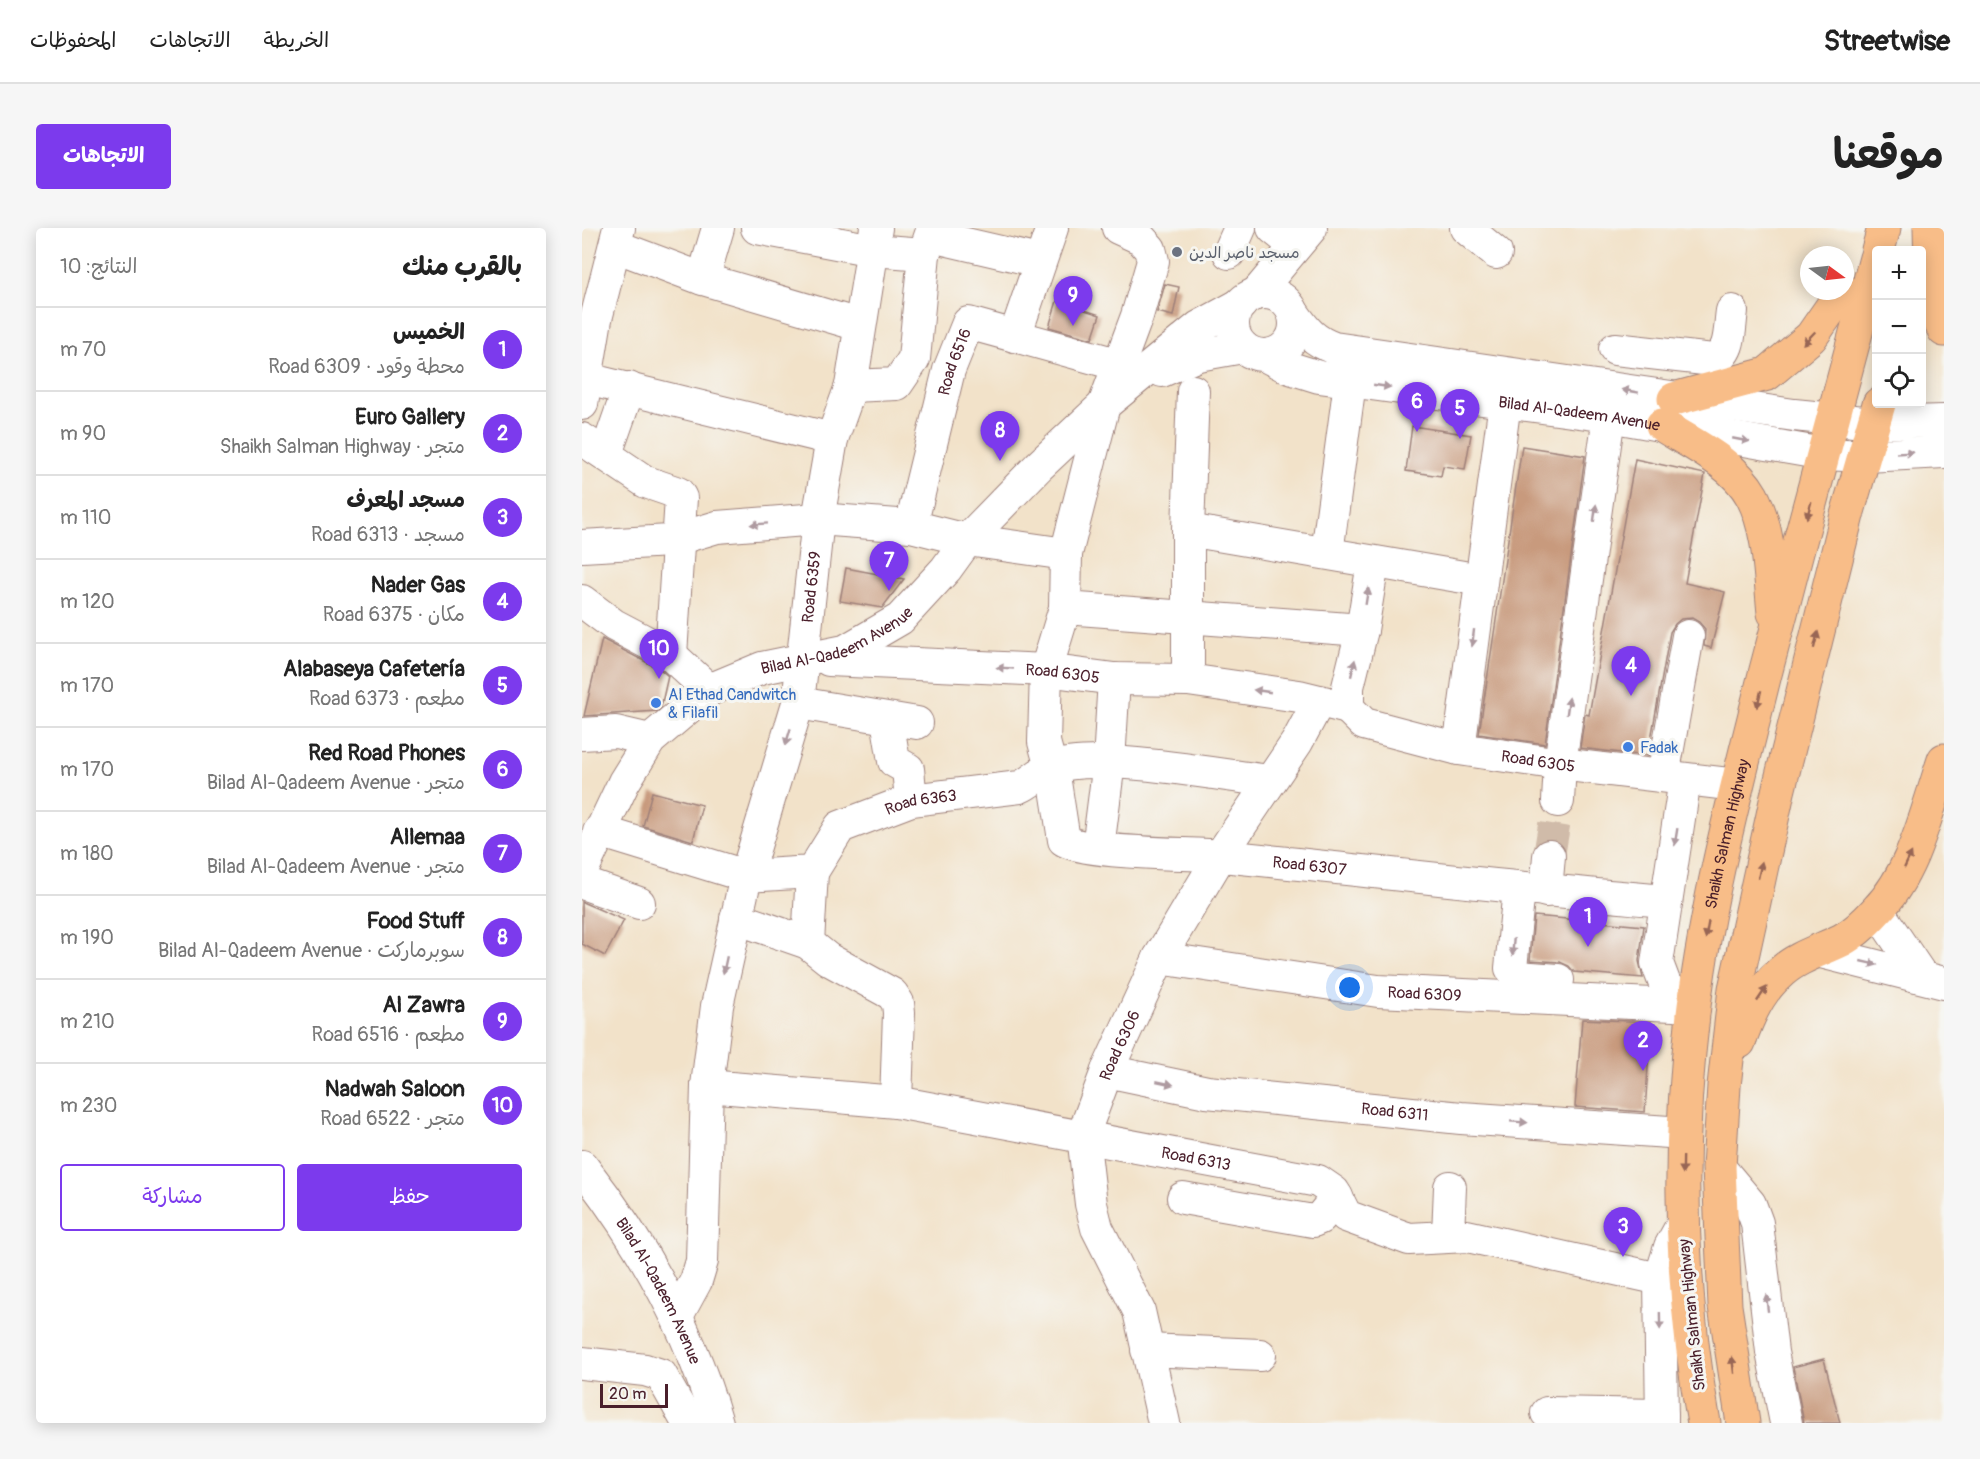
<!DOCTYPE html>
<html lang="ar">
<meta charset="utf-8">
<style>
:root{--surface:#fff;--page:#f6f6f6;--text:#222;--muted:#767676;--line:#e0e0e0;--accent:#7c3aed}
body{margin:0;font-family:Pangolin,"Playpen Sans Arabic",sans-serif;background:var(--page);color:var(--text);direction:rtl}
.controls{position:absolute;right:18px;top:18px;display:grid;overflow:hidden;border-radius:6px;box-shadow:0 3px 15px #0003}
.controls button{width:54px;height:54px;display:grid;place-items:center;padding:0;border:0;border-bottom:2px solid var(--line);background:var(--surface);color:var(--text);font:30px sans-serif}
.compass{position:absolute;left:1218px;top:18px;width:54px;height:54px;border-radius:50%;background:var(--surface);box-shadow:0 3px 15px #0003;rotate:105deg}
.scale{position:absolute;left:18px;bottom:15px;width:68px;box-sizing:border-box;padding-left:6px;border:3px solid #4a1f2b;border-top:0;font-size:16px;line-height:21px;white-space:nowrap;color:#4a1f2b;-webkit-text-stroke:4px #f6f6f2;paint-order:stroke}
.you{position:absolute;left:768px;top:760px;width:21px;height:21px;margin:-15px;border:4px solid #fff;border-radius:50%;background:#1a73e8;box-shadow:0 0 0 9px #1a73e833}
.badge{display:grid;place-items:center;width:39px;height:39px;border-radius:50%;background:var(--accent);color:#fff;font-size:20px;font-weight:700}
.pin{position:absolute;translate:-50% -50px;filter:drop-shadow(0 2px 3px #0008)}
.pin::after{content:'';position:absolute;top:32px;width:21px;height:18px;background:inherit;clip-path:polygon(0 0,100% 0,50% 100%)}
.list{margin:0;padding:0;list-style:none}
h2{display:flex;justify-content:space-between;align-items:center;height:78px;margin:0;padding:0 24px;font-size:26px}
h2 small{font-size:20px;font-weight:400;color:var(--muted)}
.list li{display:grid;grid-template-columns:39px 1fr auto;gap:18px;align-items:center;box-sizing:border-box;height:84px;padding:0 24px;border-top:2px solid var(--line)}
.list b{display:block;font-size:22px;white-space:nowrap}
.list p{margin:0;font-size:20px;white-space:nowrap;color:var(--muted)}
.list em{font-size:20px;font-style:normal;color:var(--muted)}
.actions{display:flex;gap:12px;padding:18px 24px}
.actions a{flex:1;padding:14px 0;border:2px solid var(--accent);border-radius:6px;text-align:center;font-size:21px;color:var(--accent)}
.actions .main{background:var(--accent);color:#fff}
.icon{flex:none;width:33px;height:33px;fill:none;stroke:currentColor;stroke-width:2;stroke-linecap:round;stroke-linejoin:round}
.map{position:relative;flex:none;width:1362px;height:1195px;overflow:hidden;direction:ltr;border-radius:6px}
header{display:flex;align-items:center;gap:36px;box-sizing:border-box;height:84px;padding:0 30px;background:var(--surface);border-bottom:2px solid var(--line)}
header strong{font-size:28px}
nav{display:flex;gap:33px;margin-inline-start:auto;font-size:21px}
.intro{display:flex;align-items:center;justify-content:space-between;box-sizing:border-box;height:144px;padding:0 36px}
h1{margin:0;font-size:42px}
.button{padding:15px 27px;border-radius:6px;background:var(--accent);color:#fff;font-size:21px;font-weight:700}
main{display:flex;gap:36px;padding:0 36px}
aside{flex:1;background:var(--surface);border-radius:6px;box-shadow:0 3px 15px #0003}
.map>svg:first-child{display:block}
.building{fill:#c89a7d}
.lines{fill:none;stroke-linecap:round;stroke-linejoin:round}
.minor-tunnel{stroke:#d0bba9;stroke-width:32;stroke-dasharray:32 16;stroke-linecap:butt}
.minor-casing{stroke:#9e807a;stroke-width:34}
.major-casing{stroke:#9e807a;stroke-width:35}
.minor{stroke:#fff;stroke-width:32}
.major{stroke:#f8bd88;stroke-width:33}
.oneway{fill:#986655}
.oneway2{fill:#ae9aa0}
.worship-dot{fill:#6b7280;stroke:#f6f6f2;stroke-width:2}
.shop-dot{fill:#3f7fe0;stroke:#f6f6f2;stroke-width:2}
.labels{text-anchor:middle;stroke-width:6;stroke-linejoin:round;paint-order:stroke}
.worship-label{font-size:16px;fill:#5b616d;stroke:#f6f6f2;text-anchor:start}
.street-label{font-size:16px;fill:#4a1f2b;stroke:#f6f6f2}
.shop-label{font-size:16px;fill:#366cbe;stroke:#f6f6f2;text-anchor:start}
</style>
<header>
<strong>Streetwise</strong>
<nav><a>الخريطة</a><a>الاتجاهات</a><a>المحفوظات</a></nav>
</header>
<div class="intro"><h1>موقعنا</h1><a class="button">الاتجاهات</a></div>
<main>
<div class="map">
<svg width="1362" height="1195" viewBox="0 0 1362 1195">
<rect width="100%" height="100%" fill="#f6f6f2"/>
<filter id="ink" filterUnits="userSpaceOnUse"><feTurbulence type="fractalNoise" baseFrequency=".0167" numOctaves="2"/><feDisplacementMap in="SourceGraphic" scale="12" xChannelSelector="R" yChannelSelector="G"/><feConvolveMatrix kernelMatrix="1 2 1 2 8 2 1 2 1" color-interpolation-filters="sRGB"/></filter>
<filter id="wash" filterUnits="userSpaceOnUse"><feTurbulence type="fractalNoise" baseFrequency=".008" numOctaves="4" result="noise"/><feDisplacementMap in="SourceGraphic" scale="24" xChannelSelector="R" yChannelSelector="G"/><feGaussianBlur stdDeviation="1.35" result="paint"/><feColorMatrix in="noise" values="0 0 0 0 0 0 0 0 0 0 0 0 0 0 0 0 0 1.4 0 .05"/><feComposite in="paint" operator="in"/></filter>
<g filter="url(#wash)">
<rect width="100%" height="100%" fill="#f2e2c9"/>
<g id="blocks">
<path class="building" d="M583 56 597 59 591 88 575 84Z
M475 73 518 87 510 111 467 99Z
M830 198 889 207 883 241 861 238 859 248 824 243Z
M940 218 1003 228 963 516 897 506Z
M1053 231 1123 246 1103 355 1143 364 1129 420 1122 418 1123 401 1117 394 1110 390 1099 391 1093 396 1088 404 1066 528 998 520 1003 486 1007 487Z
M264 340 322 351 300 380 258 373Z
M20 411 79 442 86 448 79 479 75 483 2 488Z
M70 564 120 577 111 613 61 598Z
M0 674 42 692 23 728 0 716Z
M952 688 1062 698 1057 733 1061 750 992 744 987 738 978 734 948 732Z
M1000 791 1069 794 1063 884 993 879Z
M1242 1131 1258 1195H1222L1211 1139Z"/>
</g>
</g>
<g filter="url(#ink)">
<use href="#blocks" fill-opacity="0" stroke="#9e807a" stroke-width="1.5"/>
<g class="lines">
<path class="minor-tunnel" d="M967 628 976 573"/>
<defs>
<g id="minor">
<path d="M175 0 291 22 342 26"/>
<path id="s1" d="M536 0 558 10 568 21 571 33 555 88 522 177 484 326 483 380 464 442 462 514 473 554 482 612C502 626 608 625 640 628 788 643 935 661 1084 673"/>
<path d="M691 0 713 18"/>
<path d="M884 0 914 25"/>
<path d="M349 8 457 33"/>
<path d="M33 18 121 51 277 97"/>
<path d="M647 25 658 0"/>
<path d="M121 51 136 0"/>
<circle cx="682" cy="96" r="31"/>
<path d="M674 66 729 0"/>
<path d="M712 86C724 103 732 113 752 120L1212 187 1292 195 1362 193"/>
<path d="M433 108 470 0"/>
<path d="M1033 121 1131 132C1150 125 1147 101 1150 83"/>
<path id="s2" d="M684 128 705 139 737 149 1027 188 1242 226 1284 228 1362 224"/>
<path d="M580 143 616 127 661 119"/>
<path d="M5 151 250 211"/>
<path d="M269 158 315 156 332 131 342 26 351 0"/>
<path d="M0 176 14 91 37 0"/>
<path d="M0 211 64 254 96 265 99 270 89 427"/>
<path d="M24 226 47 160"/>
<path id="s3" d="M329 298 367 142 386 95 538 137"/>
<path d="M606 302 899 352"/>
<path d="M0 318 88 313 135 299 236 291 329 298 385 312 484 326"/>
<path d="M745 325 768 154"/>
<path d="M0 373 32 397 89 427 127 462"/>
<path d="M483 380 780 402"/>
<path id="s4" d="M247 432 464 442 532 451 606 452 717 468 766 480"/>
<path d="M606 452V302L611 163"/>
<path d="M216 475 335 495"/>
<path id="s5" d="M766 480 782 496 877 521 978 536 1155 557"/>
<path d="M766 480V459L780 402 791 335"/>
<path d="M305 491 312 533 326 541 329 572"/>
<path d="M0 506 34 504 68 512"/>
<path d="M877 521 923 174"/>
<path d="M1081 548 1106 408"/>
<path d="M1103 551 1075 735 1084 759 1112 778"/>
<path d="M976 573 978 536 1027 188"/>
<path id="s6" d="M17 603 164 648 230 644 258 599 329 572 438 559C448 555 459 543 469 540 515 523 635 547 688 553"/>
<path d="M516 620 527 534 532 451"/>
<path id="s7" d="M0 643 42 554 68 512 127 462 180 440 263 423 318 391 364 341 385 312 457 238 522 177 617 99 659 76"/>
<path d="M0 655 57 675"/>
<path d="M937 661 929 740 936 749 976 752"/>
<path d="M964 663 967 628"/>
<path d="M1295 682 1339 747"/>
<path d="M154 690 226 715 246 731 310 766 316 775 317 785 314 874"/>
<path d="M226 715 230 644"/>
<path d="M1235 723 1362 755"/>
<path id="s8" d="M577 730 796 763 1112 778"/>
<path id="s9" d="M525 843 625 864 879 890 1102 905"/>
<path id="s10" d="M125 858 314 874 736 953 752 964 764 988 827 1011 885 1008 1078 1051"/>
<path id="s11" d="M0 938C60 1015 108 1101 135 1195"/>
<path d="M1137 939 1168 976 1175 995 1190 1124 1204 1195"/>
<path d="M601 970 731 993 738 990 755 969"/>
<path d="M866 1007 868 959"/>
<path id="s12" d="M95 1088 114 1053 120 1033 125 858 135 778 164 648 216 475 236 291 250 211 269 158 294 0"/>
<path d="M565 1122 678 1127"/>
<path d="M0 1135 63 1142 79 1147 106 1195"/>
<path d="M965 1185 1080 1187"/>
<path id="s13" d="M582 1195 557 1083 515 1000 509 976 501 907 525 843 577 730 638 628 715 514 737 473"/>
<path d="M1080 1195 1078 1051 1088 1019 1100 997"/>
</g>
<g id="major">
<path d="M1348 0 1350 77 1362 102"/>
<path d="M1296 22 1302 0"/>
<path d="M1092 171 1185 146 1229 109 1261 63"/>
<path d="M1080 197C1110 216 1152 235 1170 268 1188 302 1188 347 1192 385"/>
<path d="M1157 814C1166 788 1177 763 1199 744 1215 729 1240 722 1260 712 1273 705 1285 693 1295 682 1332 644 1345 582 1362 532"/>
<path id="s14" d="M1122 1195C1097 1058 1095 917 1112 778 1126 666 1156 555 1183 446 1219 307 1257 168 1294 30"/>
<path d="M1161 1195 1143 1078 1137 939 1142 858 1153 761 1196 564 1265 287 1297 176"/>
</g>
</defs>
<use href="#minor" class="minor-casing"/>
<use href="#major" class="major-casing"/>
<use href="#minor" class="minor"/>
<use href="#major" class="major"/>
</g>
<defs><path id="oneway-solid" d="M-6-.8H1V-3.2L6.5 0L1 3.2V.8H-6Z" transform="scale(1.5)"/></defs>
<g class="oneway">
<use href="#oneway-solid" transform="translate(1227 110) rotate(134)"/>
<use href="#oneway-solid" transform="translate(1227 282) rotate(105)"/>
<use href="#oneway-solid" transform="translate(1234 412) rotate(-76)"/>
<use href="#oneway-solid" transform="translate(1177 471) rotate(104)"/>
<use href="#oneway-solid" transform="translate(1326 632) rotate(-65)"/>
<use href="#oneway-solid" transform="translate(1178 642) rotate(-77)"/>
<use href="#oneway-solid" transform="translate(1125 702) rotate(100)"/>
<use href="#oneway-solid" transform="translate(1180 766) rotate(-56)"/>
<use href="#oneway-solid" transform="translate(1101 937) rotate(91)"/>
<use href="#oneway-solid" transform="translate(1151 1137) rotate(-97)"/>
</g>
<g class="oneway2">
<use href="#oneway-solid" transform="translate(800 158) rotate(8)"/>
<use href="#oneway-solid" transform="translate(1048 163) rotate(-170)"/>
<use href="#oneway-solid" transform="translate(1159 212) rotate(11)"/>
<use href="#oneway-solid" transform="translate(1323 225) rotate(-3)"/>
<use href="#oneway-solid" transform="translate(1013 285) rotate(-82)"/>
<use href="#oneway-solid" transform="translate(177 296) rotate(176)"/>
<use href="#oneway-solid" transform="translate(785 368) rotate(-81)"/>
<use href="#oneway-solid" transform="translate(891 410) rotate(97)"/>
<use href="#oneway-solid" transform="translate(423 440) rotate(-177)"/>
<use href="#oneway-solid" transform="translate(771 440) rotate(-77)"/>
<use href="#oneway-solid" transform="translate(680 463) rotate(-172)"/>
<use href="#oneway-solid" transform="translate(986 478) rotate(-82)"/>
<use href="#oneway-solid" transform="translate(206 509) rotate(107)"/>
<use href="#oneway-solid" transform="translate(1094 609) rotate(99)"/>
<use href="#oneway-solid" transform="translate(931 719) rotate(95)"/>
<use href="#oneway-solid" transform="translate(1287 735) rotate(13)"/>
<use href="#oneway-solid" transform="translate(143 737) rotate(102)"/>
<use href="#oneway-solid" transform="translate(583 855) rotate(12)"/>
<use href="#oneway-solid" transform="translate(937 894) rotate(4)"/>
<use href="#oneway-solid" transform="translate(1185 1075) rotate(-97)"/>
<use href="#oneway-solid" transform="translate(1078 1093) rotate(89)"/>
</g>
</g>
<circle class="worship-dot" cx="595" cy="24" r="6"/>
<g class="shop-dot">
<circle cx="74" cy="475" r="6"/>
<circle cx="1046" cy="519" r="6"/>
</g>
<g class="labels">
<g class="worship-label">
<text x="607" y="30">مسجد ناصر الدين</text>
</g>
<g class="street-label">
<text dy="6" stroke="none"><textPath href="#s3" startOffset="170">Road 6516</textPath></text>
<text dy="6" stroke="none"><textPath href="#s2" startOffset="320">Bilad Al-Qadeem Avenue</textPath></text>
<text dy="6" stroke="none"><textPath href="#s12" startOffset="747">Road 6359</textPath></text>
<text dy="6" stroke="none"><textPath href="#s7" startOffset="363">Bilad Al-Qadeem Avenue</textPath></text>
<text dy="6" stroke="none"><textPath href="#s4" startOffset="234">Road 6305</textPath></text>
<text dy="6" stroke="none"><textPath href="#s5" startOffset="201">Road 6305</textPath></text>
<text dy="6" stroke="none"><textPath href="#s6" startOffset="358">Road 6363</textPath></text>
<text dy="6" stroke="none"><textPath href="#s14" startOffset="594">Shaikh Salman Highway</textPath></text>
<text dy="6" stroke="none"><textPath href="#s1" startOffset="896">Road 6307</textPath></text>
<text dy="6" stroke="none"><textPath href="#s8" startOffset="268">Road 6309</textPath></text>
<text dy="6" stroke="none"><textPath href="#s13" startOffset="399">Road 6306</textPath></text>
<text dy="6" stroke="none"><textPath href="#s9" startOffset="291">Road 6311</textPath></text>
<text dy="6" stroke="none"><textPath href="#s10" startOffset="495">Road 6313</textPath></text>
<text dy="6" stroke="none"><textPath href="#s11" startOffset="147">Bilad Al-Qadeem Avenue</textPath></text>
<text transform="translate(1109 1087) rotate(-96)" y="6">Shaikh Salman Highway</text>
</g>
<g class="shop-label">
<text x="86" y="472">Al Ethad Candwitch<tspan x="86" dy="18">&amp; Filafil</tspan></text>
<text x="1058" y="525">Fadak</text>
</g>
</g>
</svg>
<div class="controls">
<button>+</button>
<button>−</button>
<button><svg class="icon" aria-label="locate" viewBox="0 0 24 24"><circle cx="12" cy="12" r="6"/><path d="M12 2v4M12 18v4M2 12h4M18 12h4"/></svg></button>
</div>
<svg class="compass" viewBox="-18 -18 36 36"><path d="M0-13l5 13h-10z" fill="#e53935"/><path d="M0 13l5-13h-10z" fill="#767676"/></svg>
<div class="scale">20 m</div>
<div class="you"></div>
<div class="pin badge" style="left:1006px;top:719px">1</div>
<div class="pin badge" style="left:1061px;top:843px">2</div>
<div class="pin badge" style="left:1041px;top:1029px">3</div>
<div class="pin badge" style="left:1049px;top:468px">4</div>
<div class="pin badge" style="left:878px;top:211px">5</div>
<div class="pin badge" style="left:835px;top:204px">6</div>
<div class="pin badge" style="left:307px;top:363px">7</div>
<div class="pin badge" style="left:418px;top:233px">8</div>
<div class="pin badge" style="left:491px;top:98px">9</div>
<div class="pin badge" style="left:77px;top:451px">10</div>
</div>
<aside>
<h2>بالقرب منك<small>النتائج: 10</small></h2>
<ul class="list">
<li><span class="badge">1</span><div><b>الخميس</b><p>محطة وقود · Road 6309</p></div><em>70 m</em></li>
<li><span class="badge">2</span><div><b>Euro Gallery</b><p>متجر · Shaikh Salman Highway</p></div><em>90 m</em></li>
<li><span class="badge">3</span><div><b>مسجد المعرف</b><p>مسجد · Road 6313</p></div><em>110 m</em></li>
<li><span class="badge">4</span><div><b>Nader Gas</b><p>مكان · Road 6375</p></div><em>120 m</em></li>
<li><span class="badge">5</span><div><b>Alabaseya Cafetería</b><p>مطعم · Road 6373</p></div><em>170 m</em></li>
<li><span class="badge">6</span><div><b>Red Road Phones</b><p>متجر · Bilad Al-Qadeem Avenue</p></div><em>170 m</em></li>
<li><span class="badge">7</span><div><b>Allemaa</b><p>متجر · Bilad Al-Qadeem Avenue</p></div><em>180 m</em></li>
<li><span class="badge">8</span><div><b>Food Stuff</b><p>سوبرماركت · Bilad Al-Qadeem Avenue</p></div><em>190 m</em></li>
<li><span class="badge">9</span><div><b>Al Zawra</b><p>مطعم · Road 6516</p></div><em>210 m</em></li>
<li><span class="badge">10</span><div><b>Nadwah Saloon</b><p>متجر · Road 6522</p></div><em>230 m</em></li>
</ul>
<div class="actions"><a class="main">حفظ</a><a>مشاركة</a></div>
</aside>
</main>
